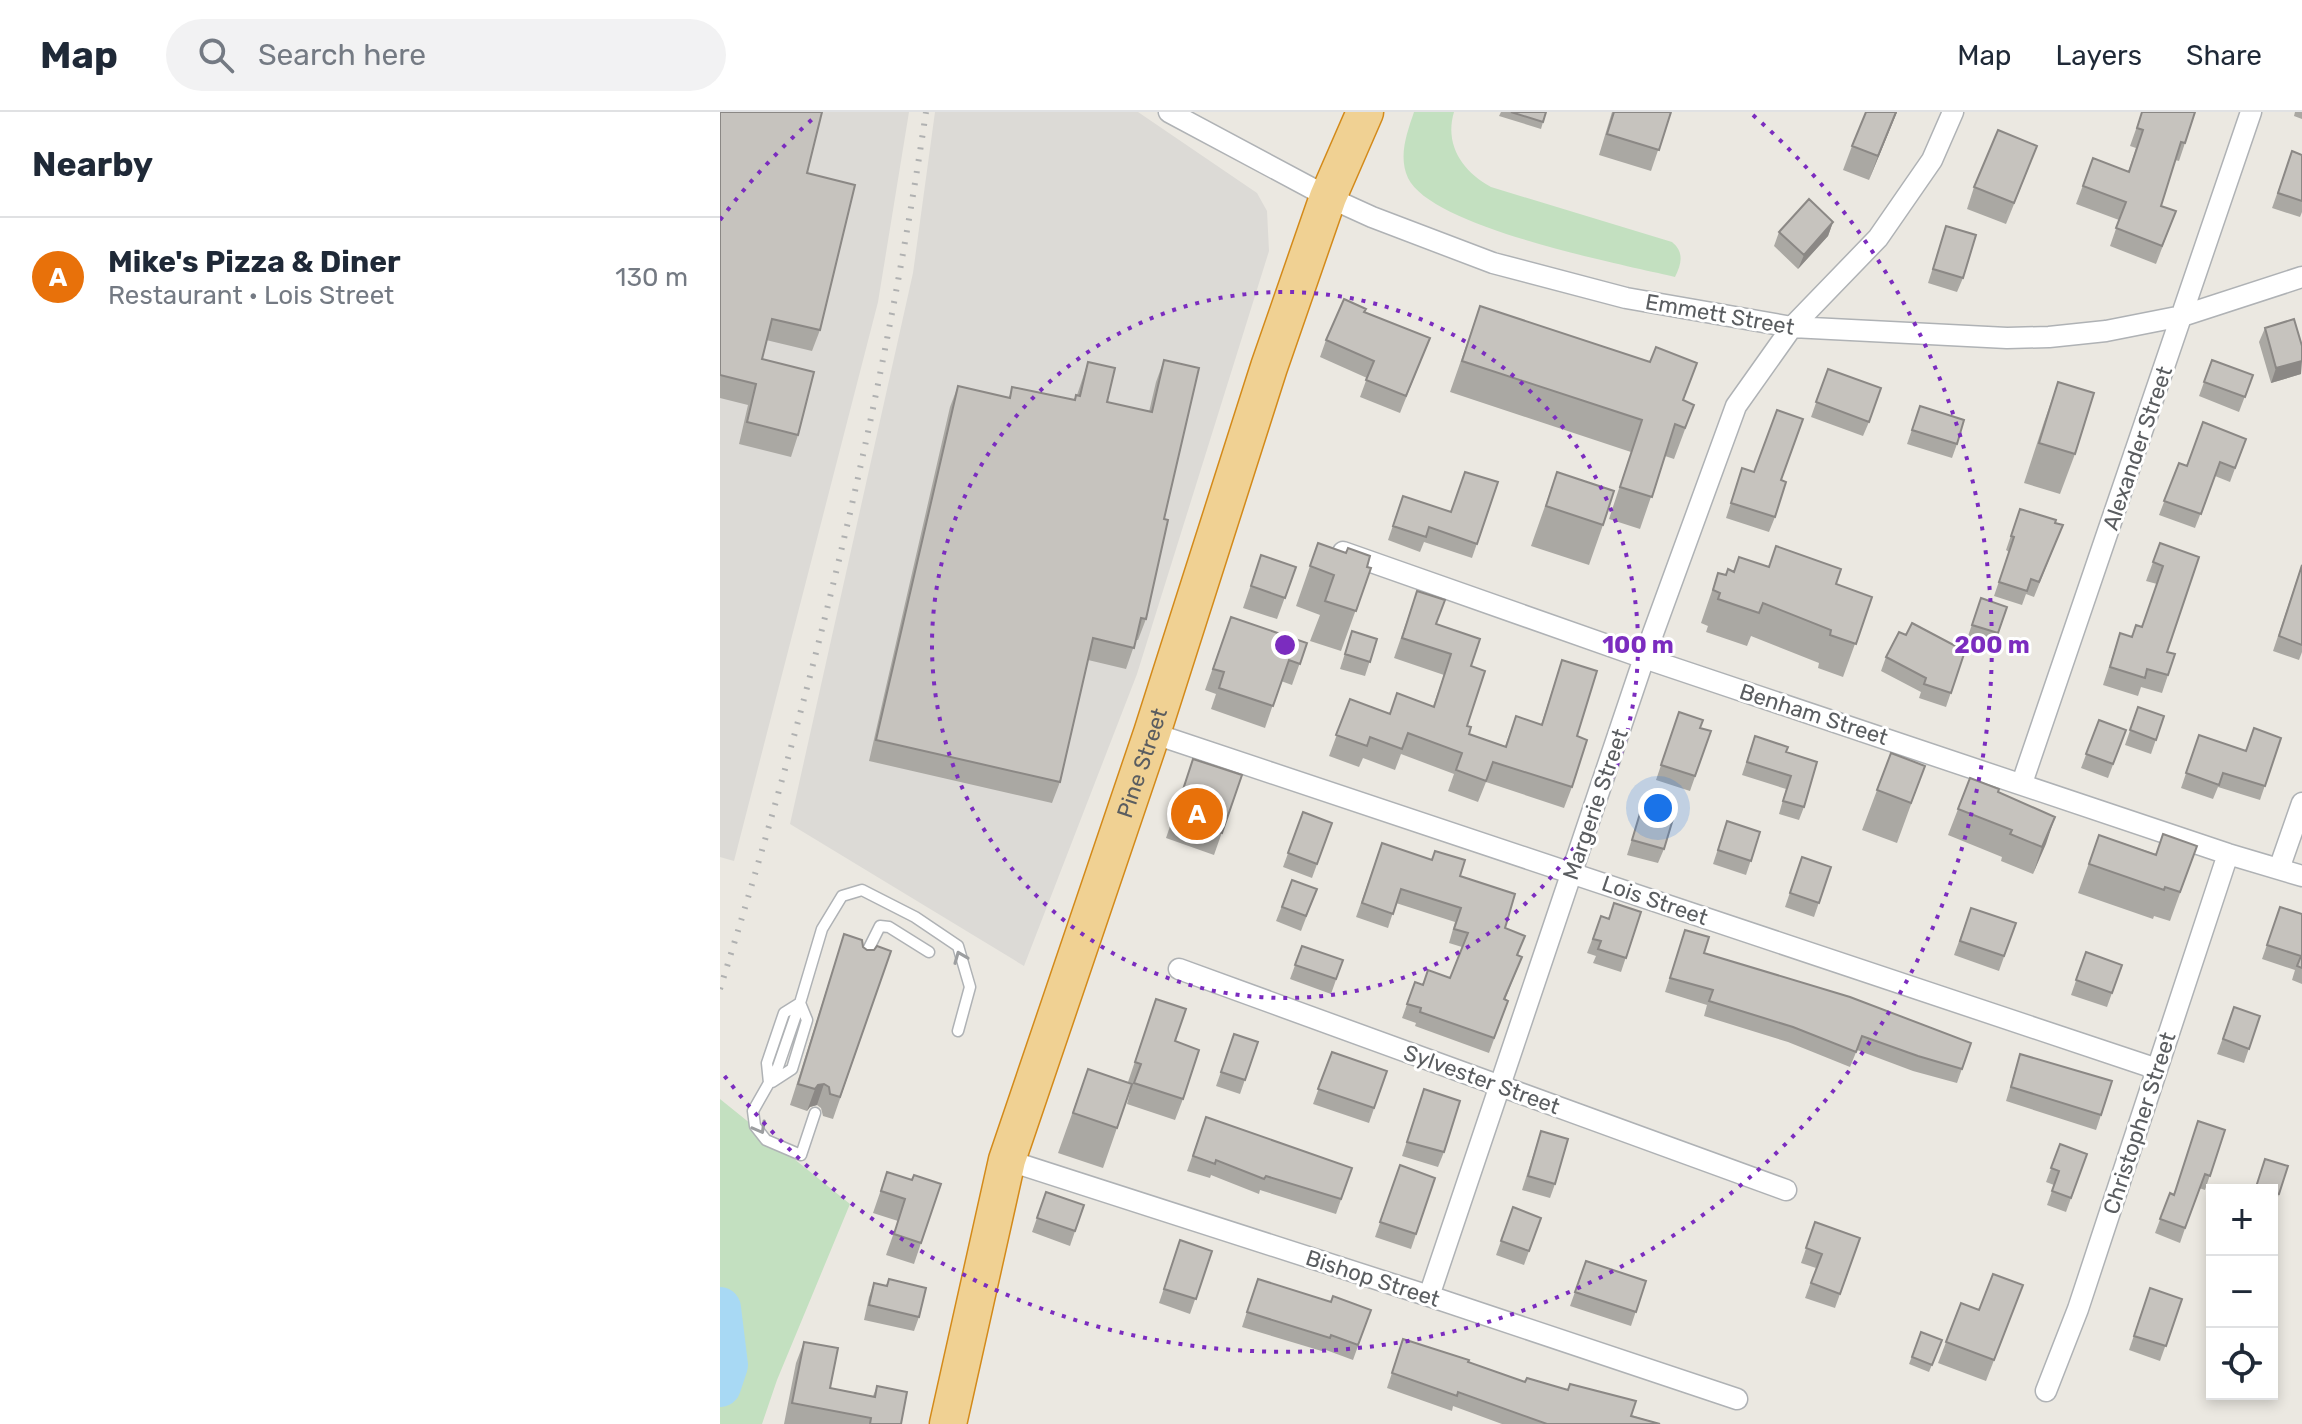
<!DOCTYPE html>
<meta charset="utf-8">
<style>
:root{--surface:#fff;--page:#f2f2f3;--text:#1f2937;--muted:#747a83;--line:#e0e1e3;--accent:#d43e3e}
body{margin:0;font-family:Rubik,sans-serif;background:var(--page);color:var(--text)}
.controls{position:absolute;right:24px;bottom:24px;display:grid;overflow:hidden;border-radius:0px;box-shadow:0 4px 12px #0003}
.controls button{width:72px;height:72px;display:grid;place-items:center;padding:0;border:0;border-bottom:2px solid var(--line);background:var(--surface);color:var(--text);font:40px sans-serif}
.you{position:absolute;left:938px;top:696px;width:28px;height:28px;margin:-20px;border:6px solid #fff;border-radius:50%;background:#1a73e8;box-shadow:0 0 0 12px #1a73e833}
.badge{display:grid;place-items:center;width:52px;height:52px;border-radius:50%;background:var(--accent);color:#fff;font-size:26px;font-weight:700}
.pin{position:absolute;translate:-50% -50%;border:4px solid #fff;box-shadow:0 2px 8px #0006}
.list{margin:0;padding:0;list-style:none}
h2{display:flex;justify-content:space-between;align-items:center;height:104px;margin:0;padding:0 32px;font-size:34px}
h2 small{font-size:26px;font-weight:400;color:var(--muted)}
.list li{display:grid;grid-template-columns:52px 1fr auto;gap:24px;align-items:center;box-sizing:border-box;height:120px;padding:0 32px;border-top:2px solid var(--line)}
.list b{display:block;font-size:30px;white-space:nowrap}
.list p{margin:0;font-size:26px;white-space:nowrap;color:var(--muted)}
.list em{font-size:26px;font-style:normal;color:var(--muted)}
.icon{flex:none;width:44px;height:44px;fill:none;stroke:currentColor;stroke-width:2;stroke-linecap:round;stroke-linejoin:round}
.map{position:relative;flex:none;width:1582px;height:1312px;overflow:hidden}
header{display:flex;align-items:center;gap:48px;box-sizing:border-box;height:112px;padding:0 40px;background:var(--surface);border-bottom:2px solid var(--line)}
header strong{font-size:38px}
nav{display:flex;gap:44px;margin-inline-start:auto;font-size:28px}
.search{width:560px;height:72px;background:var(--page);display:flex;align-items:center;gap:20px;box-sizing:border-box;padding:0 28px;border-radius:44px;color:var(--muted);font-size:30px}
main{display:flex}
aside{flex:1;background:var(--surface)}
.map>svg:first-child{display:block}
.industrial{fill:#dcdad6}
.green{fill:#c3e0c0}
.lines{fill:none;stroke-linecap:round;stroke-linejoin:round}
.river{stroke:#a8d9f4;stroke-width:42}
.lane-casing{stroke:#afb2b5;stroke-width:13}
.street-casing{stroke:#afb2b5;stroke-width:23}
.highway-casing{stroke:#d38a1a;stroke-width:39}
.lane{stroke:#fff;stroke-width:10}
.street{stroke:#fff;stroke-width:20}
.highway{stroke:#f0d193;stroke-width:36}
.rail{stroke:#b0b1b1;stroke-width:6;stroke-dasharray:2 10;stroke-linecap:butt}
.wall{fill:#aaa8a3}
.shaded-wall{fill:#8b8885}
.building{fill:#c6c3be;stroke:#8b8885;stroke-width:2}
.oneway{stroke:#9c9ea0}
.ring{fill:none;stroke:#7b2cbf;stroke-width:4;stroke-dasharray:4 8}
.labels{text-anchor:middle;stroke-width:6;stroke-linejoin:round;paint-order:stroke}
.street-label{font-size:22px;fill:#5a5d60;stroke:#fff}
.centre{fill:#7b2cbf;stroke:#fff;stroke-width:4}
.ring-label{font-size:24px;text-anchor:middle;font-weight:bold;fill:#7b2cbf;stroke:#fff;stroke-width:6;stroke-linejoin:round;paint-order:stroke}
</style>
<header>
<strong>Map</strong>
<div class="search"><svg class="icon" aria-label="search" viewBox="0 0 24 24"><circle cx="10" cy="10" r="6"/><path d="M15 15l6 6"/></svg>Search here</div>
<nav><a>Map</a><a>Layers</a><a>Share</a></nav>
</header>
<main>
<aside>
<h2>Nearby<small></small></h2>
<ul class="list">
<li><span class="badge" style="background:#e8710a">A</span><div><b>Mike's Pizza &amp; Diner</b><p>Restaurant · Lois Street</p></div><em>130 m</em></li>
</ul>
</aside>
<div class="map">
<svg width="1582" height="1312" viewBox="0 0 1582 1312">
<rect width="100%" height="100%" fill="#ebe8e1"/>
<path class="industrial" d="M0 0H189L158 190 14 749 0 745Z
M215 0H418L537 81 547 99 549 139 417 562 304 854 70 712 193 161Z"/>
<path class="green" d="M694 0H734C724 33 743 60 771 75L952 130C964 140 962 151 955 165 901 152 712 116 688 66 678 44 687 21 694 0Z
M0 987 130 1092 57 1268 42 1312H0Z"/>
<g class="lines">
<path class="river" d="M0 1196 7 1253 0 1274"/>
<defs>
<path id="lane" d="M142 850 160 814 169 815 209 840
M80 891 58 955 33 999 35 1014 46 1028 81 1043 95 1001
M52 970 72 957 87 908 80 891
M49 971 47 951 64 901 80 891 102 817 122 784 142 778 195 805 238 834 250 875 238 919"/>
<path id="street" d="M449 0 608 85 652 105 773 151 906 186 1072 215 1287 226 1329 225 1386 219 1462 204 1582 165
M623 440 924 546 1508 742 1582 764
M432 621 1437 957
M1302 671 1531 0
M1559 757 1582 691
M459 857 1066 1078
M287 1048 709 1184 1017 1287
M709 1184 924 546 1016 294 1072 215 1158 126 1212 48 1233 0
M1326 1279 1358 1197 1508 742"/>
<g id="highway">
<path id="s1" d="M228 1312 287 1048 432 621 549 255 608 85 645 0"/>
</g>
</defs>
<use href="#lane" class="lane-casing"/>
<use href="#street" class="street-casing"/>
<use href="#highway" class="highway-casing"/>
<use href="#lane" class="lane"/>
<use href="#street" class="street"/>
<use href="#highway" class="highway"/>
<path class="rail" d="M0 877C90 590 162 298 206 0"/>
</g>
<path class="wall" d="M0 0 87 61 100 218 92 239 46 228 42 247 78 323 71 345 19 332 28 293 0 286Z
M781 0H826L821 17 779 4Z
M892 0H951L931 59 879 43Z
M1177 0 1149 68 1123 58 1132 34Z
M1422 0 1465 31 1459 49 1455 48 1441 94 1456 99 1436 152 1390 134 1399 108 1356 92 1373 46 1408 60 1416 36 1410 34Z
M1575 0H1582V7L1574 4Z
M1572 39 1582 43V100L1580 105 1552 96Z
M1309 55 1286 112 1247 97 1254 75Z
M1113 110 1108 124 1078 157 1054 134 1059 120Z
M1226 114 1243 166 1237 180 1208 171Z
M760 194 974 293 954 347 945 344 920 417 889 407 911 340 730 280Z
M644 200 710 226 680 301 640 285 647 266 600 245 606 228Z
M1545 216 1581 262 1551 271 1539 230Z
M444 248V407L426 507 418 528H416L406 557 368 548 340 670 332 691 149 649 230 295 238 274 289 286 292 275 354 288 357 283 368 250 387 290 429 300 436 270Z
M1492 248 1533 263 1519 300 1479 284Z
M1108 257 1149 310 1143 324 1091 305Z
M1338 270 1355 342 1340 382 1304 371 1324 310Z
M1200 294 1237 332 1232 346 1187 332Z
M1526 327 1510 370 1495 364 1475 416 1439 403 1459 351 1467 354Z
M1022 356 1061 368 1055 405 1049 420 1006 406Z
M837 360 883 413 869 453 811 434Z
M778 370 752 446 704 430 700 440 668 428 683 384 731 400Z
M1300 397 1343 413 1314 485 1306 482 1302 493 1274 484 1289 440 1286 438Z
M598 431 651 456 621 539 590 529 600 503 576 494Z
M1440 431 1479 445 1447 540 1448 563 1442 581 1421 575 1418 584 1383 573 1400 521 1412 525 1422 515 1437 472 1426 469Z
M541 443 576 455 557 507 523 496Z
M1582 452V540L1579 548 1553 539Z
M1014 460 1116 472 1152 485 1123 565 1098 556 1099 551 1031 524 1027 534 986 520 988 514 981 511 998 461 1005 463Z
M697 479 716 512 751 554 747 614 749 622 785 634 796 604 821 613 842 548 857 624 852 675 844 696 766 670 758 690 728 679 734 662 681 642 675 658 643 646 639 655 609 644 630 587 670 602 713 594 724 563 674 546Z
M1261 486 1287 495 1273 536 1247 527Z
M511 505 587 531 572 573 561 569 545 616 491 597 496 582 485 578Z
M632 519 657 527 645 564 620 557Z
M1186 523 1245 539 1226 595 1199 586 1201 580 1161 559 1166 545Z
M1418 595 1444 604 1431 642 1405 633Z
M959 600 980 616 991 619 970 679 936 668Z
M1379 608 1406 618 1388 666 1361 656Z
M1479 623 1526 639 1561 626 1540 688 1498 675 1493 687 1461 676Z
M1035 624 1066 640 1084 695 1079 708 1059 702 1066 677 1022 663Z
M1171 641 1205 654 1177 731 1142 718Z
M473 647 522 663 494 743 446 726Z
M1250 666 1278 680 1335 705 1313 762 1281 749 1282 745 1228 723Z
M921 698 944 737 938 751 907 743Z
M583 700 612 711 592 766 563 755Z
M1007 709 1040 720 1026 763 993 752Z
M1379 723 1436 742 1477 734 1450 809 1434 804 1433 807 1358 781Z
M662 731 740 764 785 816 797 843 802 845 785 888 788 889 769 941 695 914 696 911 682 906 695 870 703 873 730 866 742 835 729 831 735 810 676 791 668 816 636 805Z
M1082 745 1111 755 1094 805 1065 795Z
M572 768 597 777 581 819 556 809Z
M1560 795 1582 802V872L1572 868 1575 858 1542 847Z
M1251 796 1296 811 1279 859 1234 843Z
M921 800 901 860 873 851 876 844 867 841 881 804 888 807Z
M965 818 984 841 1251 931 1237 971 1193 959 1137 938 1130 955 1068 930 984 904 987 893 945 880Z
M124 822 147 838 171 839 113 1007 103 1004 101 996 97 993 90 995 87 999 70 993Z
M582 834 623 848 611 882 570 867Z
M1366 840 1402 853 1387 895 1351 883Z
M436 887 455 929 463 987 455 1008 407 992 412 973 383 1056 338 1041 368 957 408 970Z
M1514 895 1540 904 1524 951 1497 942Z
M514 922 538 930 520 982 496 974Z
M612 940 667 959 649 1011 593 992Z
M1300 942 1381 1003 1376 1018 1286 989Z
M704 977 724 1040 718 1055 682 1044Z
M486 1005 632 1056 616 1102 540 1078 539 1082 491 1063 490 1066 467 1059Z
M1505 1018 1485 1078 1479 1076 1460 1131 1435 1121 1450 1081 1454 1083Z
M821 1019 835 1072 830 1086 802 1078Z
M1340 1032 1367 1042 1346 1100 1327 1093 1334 1073 1326 1070Z
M1545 1047 1559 1082 1554 1096H1552V1078H1535Z
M680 1053 715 1066 691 1137 655 1125Z
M167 1060 192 1068 201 1131 194 1152 166 1143 178 1109 153 1101Z
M326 1080 364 1093 350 1134 312 1120Z
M793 1095 821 1106 804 1153 776 1143Z
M1095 1110 1140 1126 1115 1196 1085 1186 1096 1156 1081 1151Z
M460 1128 492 1139 470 1202 439 1191Z
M866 1149 926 1169 911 1214 850 1194Z
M169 1167 199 1205 194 1219 144 1208 149 1185 154 1171 166 1174Z
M1303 1173 1266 1269 1218 1251 1241 1191 1259 1198Z
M1430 1176 1462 1187 1440 1249 1409 1238Z
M533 1181 651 1198 633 1248 606 1238 605 1240 522 1215Z
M1201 1220 1222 1228 1209 1260 1189 1252Z
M683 1227 805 1270 940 1312H782L733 1294 732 1299 667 1276Z
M84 1230 110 1276 153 1284 157 1274 181 1312H64L76 1251Z"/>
<path class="shaded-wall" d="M1176 0H1177L1149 68 1158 44Z
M1113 110 1108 124 1078 157 1084 143Z
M1582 249 1581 262 1551 271 1556 256Z
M1335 705 1326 732 1313 762 1322 735Z
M104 972 97 993 90 995 87 999 95 977 98 973Z"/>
<path class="building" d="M0 0H102L87 61 135 73 100 218 52 207 42 247 94 260 78 323 27 310 36 272 0 263Z
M791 0H826L823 10Z
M894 0H951L939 38 887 22Z
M1146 0H1176L1158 44 1132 34Z
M1422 0H1475L1465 31 1461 30 1441 94 1456 99 1442 134 1396 116 1406 90 1363 74 1373 46 1409 60 1423 18 1417 16Z
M1278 18 1317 34 1294 91 1254 75Z
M1572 39 1582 43V89L1558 81Z
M1089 87 1113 110 1084 143 1059 120Z
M1226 114 1256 123 1243 166 1213 157Z
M624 187 646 197 644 200 710 226 686 284 646 268 654 249 606 228Z
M760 194 930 250 936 235 977 251 963 288 974 293 965 316 955 312 932 385 900 375 922 308 742 249Z
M1574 207 1582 234V249L1556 256 1545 216Z
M444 248 479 256 444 407 448 408 426 507 421 506 414 536 373 526 340 670 156 628 238 274 290 286 292 275 355 288 356 283 360 284 368 250 395 256 387 290 432 300Z
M1492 248 1533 263 1525 285 1484 270Z
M1108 257 1161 276 1149 310 1096 290Z
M1338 270 1374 281 1355 342 1319 331Z
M1200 294 1244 308 1237 332 1192 318Z
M1057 298 1083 307 1061 368 1066 370 1055 405 1011 391 1022 356 1034 360Z
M1483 310 1526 327 1515 356 1500 350 1481 402 1444 389 1459 351 1467 354Z
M745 360 778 370 757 432 709 415 706 425 673 414 683 384 731 400Z
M837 360 894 379 883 413 826 394Z
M1300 397 1336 408 1335 411 1343 413 1319 470 1311 467 1307 479 1279 470 1294 425 1291 424Z
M598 431 626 441 628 436 650 444 647 455 651 456 636 499 605 489 614 463 590 454Z
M1440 431 1479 445 1447 540 1455 542 1448 563 1427 557 1425 566 1390 555 1400 521 1412 525 1416 513 1422 515 1443 454 1433 450Z
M1056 434 1121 457 1116 472 1152 485 1136 532 1110 523 1111 518 1043 491 1039 501 998 487 1000 481 993 478 998 461 1006 463 1008 457 1014 460 1019 445 1049 455Z
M541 443 576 455 565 486 531 474Z
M1582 453V533L1559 524Z
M697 479 725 488 716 512 760 527 751 554 765 559 747 614 751 615 749 622 786 635 796 604 822 613 842 548 877 559 857 624 867 628 852 675 773 650 766 669 736 658 742 641 688 621 682 637 650 625 647 634 616 623 630 587 670 602 677 581 714 595 731 542 682 526Z
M1261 486 1287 495 1278 521 1252 513Z
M511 505 587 531 580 552 569 548 553 594 499 576 504 560 493 557Z
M1192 511 1245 539 1231 581 1204 572 1206 566 1166 545 1179 520 1186 523Z
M632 519 657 527 650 550 625 542Z
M1418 595 1444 604 1436 628 1410 618Z
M959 600 983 608 980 616 991 619 975 664 941 653Z
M1379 608 1406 618 1393 652 1366 642Z
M1534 616 1561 626 1545 674 1503 661 1499 673 1466 661 1479 623 1526 639Z
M1035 624 1068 635 1066 640 1097 650 1084 695 1063 689 1071 664 1027 650Z
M1171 641 1205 654 1191 691 1157 678Z
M473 647 522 663 502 721 454 705Z
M1250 666 1279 677 1278 680 1335 705 1322 735 1290 722 1292 718 1238 697Z
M921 698 953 707 944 737 912 728Z
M583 700 612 711 597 752 568 741Z
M1007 709 1040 720 1031 749 998 738Z
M1443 722 1477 734 1460 780 1445 775 1444 778 1369 752 1379 723 1436 743Z
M662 731 712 748 715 739 745 748 740 764 795 782 785 816 805 824 797 843 802 845 784 887 788 889 774 926 700 900 701 896 687 892 695 870 703 873 708 858 730 866 748 821 734 817 741 796 681 777 673 802 642 791Z
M1082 745 1111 755 1099 791 1070 781Z
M572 768 597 777 586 804 562 795Z
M894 791 921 800 906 846 878 837 881 829 873 827 881 804 889 807Z
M1560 795 1582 802V856L1577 854 1581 844 1547 833Z
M1251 796 1296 811 1284 844 1240 829Z
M965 818 989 825 984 841 1130 885 1251 931 1242 957 1198 944 1142 924 1136 940 1073 915 989 889 993 878 950 866Z
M124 822 142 828 143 835 147 838H154L157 834 171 839 120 985 110 982 109 975 104 972 98 973 95 977 78 972Z
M582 834 623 848 616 867 575 853Z
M1366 840 1402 853 1392 881 1356 868Z
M436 887 466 897 455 929 479 938 463 987 414 971 421 952 415 950Z
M1514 895 1540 904 1529 937 1503 927Z
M514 922 538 930 525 968 501 960Z
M612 940 667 959 654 996 598 977Z
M1300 942 1392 969 1381 1003 1291 975Z
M368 957 412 972 397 1016 353 1001Z
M704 977 740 989 724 1040 687 1030Z
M486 1005 632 1056 621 1087 546 1064 544 1067 496 1048 495 1052 473 1044Z
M1478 1009 1505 1018 1490 1064 1485 1062 1465 1116 1440 1107 1450 1081 1454 1083Z
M821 1019 848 1027 835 1072 808 1064Z
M1340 1032 1367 1042 1351 1086 1332 1079 1339 1059 1331 1056Z
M1545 1047 1568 1054 1559 1082 1552 1080V1078H1546L1536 1075Z
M680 1053 715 1066 696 1122 660 1110Z
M167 1060 192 1068 194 1063 221 1072 201 1131 174 1122 185 1087 161 1079Z
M326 1080 364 1093 355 1119 317 1106Z
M793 1095 821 1106 809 1139 781 1129Z
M1095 1110 1140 1126 1120 1182 1091 1171 1102 1142 1086 1136Z
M460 1128 492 1139 476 1187 444 1177Z
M866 1149 926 1169 916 1200 855 1180Z
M1273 1162 1303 1173 1274 1248 1226 1230 1241 1191 1259 1198Z
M169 1167 206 1176 199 1205 149 1193 154 1171 167 1174Z
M538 1167 611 1190 613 1184 651 1198 638 1233 611 1223 610 1226 527 1200Z
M1430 1176 1462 1187 1446 1234 1414 1224Z
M1201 1220 1222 1228 1212 1253 1192 1245Z
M683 1227 749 1248 748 1250 805 1270 807 1266 848 1278 850 1272 916 1289 911 1304 940 1312H827L738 1280 737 1284 672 1261Z
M84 1230 118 1236 110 1276 155 1285 157 1274 187 1280 181 1312H150L151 1306 72 1291Z"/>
<defs><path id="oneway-chevron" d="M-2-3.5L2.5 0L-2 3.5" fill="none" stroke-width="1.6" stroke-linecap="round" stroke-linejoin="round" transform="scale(2)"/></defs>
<g class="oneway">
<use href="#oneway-chevron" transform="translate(240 845) rotate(-112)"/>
<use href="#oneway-chevron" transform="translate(40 1016) rotate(61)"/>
</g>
<g class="ring">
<circle cx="565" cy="533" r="353"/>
<path d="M0 108A707 707 0 0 1 97 3M1033 3A707 707 0 1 1 0 958"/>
</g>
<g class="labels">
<g class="street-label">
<text transform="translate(1000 202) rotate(10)" y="8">Emmett Street</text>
<text transform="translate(1417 336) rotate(-71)" y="8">Alexander Street</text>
<text transform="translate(1094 602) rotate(18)" y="8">Benham Street</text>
<text dy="8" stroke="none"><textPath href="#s1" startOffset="690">Pine Street</textPath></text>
<text transform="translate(875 692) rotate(-71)" y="8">Margerie Street</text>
<text transform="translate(935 788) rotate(19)" y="8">Lois Street</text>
<text transform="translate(762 967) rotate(20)" y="8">Sylvester Street</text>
<text transform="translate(1419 1011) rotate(-72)" y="8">Christopher Street</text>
<text transform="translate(653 1166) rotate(18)" y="8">Bishop Street</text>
</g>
</g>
<circle cx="565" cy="533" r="12" class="centre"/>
<g class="ring-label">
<text x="918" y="541">100 m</text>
<text x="1272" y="541">200 m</text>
</g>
</svg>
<div class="controls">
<button>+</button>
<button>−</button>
<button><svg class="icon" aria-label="locate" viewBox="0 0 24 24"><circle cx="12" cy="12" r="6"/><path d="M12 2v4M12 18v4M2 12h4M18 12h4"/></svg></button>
</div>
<div class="you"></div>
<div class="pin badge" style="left:477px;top:702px;background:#e8710a">A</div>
</div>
</main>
